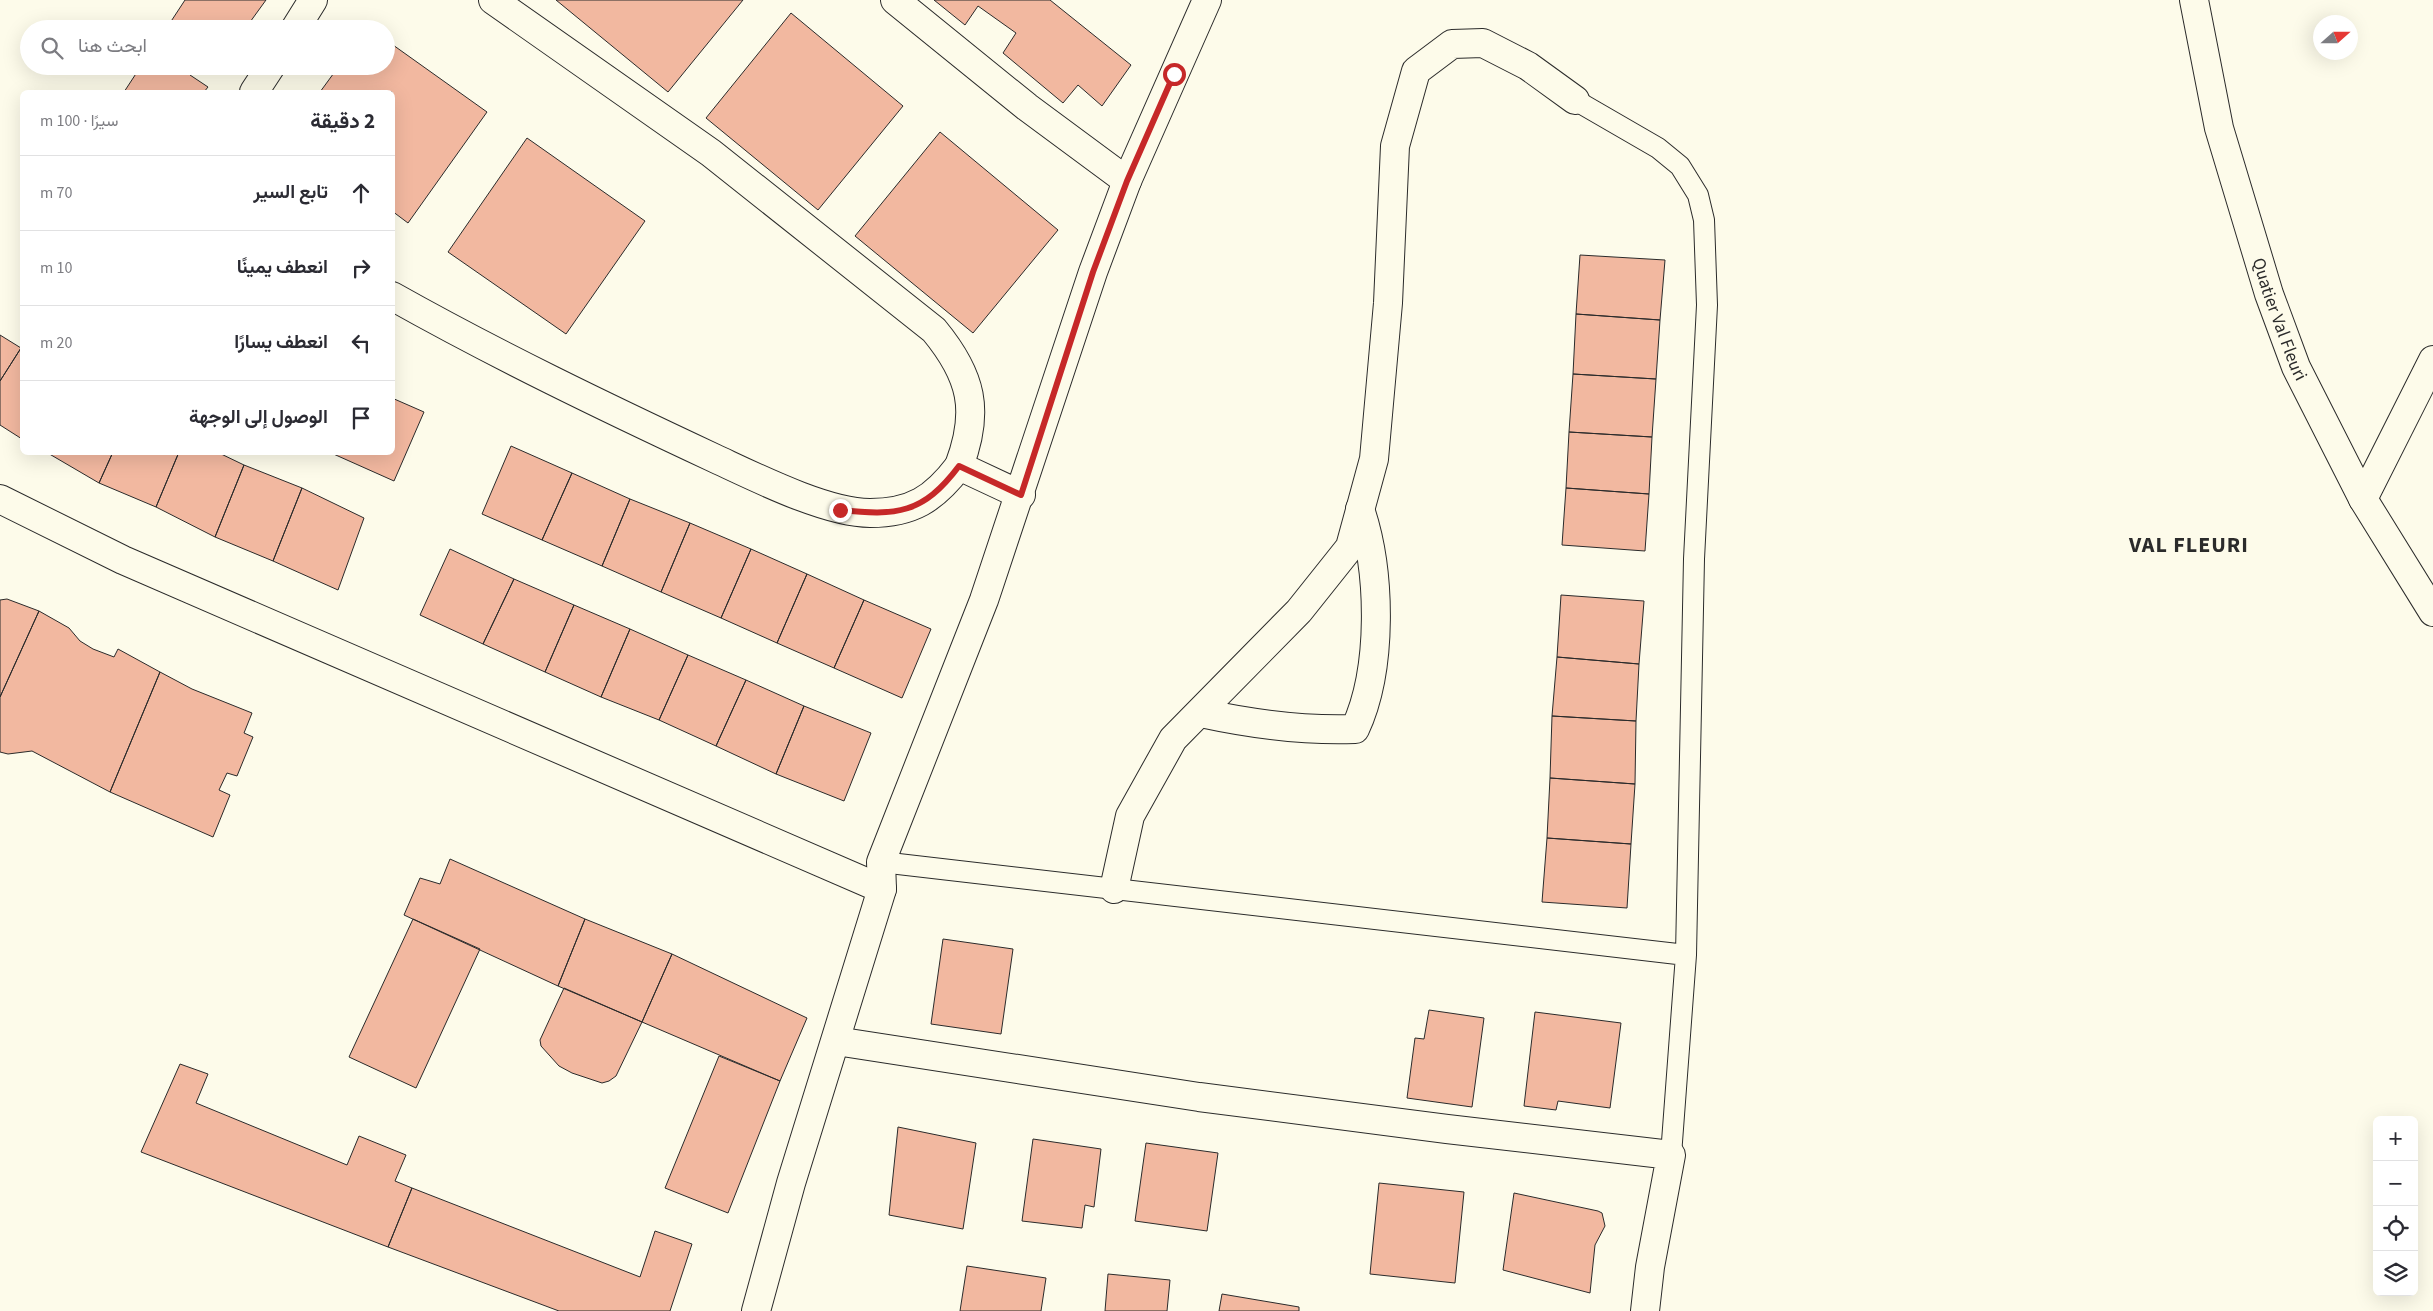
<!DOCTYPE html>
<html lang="ar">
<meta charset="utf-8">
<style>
:root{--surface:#fff;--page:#f7f7f7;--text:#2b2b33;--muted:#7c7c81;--line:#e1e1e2}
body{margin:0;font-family:"Source Sans 3",Vazirmatn,sans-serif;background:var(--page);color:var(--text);direction:rtl}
.controls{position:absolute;right:15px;bottom:15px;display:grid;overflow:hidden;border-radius:8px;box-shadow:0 5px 20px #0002}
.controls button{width:45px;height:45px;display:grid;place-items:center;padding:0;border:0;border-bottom:1px solid var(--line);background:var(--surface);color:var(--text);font:25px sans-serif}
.compass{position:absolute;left:2313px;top:15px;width:45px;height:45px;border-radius:50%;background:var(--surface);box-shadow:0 5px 20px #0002;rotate:69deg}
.stop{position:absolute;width:15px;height:15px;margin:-11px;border:4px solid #c62828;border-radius:50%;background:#fff}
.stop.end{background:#c62828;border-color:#fff;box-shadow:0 1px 5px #0008}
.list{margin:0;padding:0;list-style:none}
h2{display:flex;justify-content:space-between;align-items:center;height:65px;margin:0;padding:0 20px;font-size:21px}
h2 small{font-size:16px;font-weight:400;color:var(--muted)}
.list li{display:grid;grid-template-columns:32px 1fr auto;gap:15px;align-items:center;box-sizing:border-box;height:75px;padding:0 20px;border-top:1px solid var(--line)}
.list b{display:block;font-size:19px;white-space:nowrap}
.list em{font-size:16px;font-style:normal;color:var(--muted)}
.icon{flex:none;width:28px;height:28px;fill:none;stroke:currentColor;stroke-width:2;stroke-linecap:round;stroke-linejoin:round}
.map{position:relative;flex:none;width:2433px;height:1311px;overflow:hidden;direction:ltr}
.search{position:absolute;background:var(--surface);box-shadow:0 5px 20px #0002;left:20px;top:20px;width:375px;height:55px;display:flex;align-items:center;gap:12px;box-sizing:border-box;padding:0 18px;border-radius:28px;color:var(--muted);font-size:19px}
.panel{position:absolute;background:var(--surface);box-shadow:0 5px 20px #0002;left:20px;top:90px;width:375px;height:365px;border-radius:8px;direction:rtl}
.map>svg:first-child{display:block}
.building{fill:#f2b8a0;stroke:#2b2b2b}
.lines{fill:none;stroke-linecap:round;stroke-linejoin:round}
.lane-casing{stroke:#2b2b2b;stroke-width:22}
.street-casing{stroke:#2b2b2b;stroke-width:30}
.lane{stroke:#fdfbea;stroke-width:20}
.street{stroke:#fdfbea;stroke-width:28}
.route{stroke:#c62828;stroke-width:6}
.labels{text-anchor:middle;stroke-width:4;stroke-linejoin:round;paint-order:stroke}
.street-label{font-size:18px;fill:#2b2b2b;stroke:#fdfbea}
.district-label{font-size:22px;font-weight:bold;letter-spacing:1px;fill:#2b2b2b;stroke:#fdfbea}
</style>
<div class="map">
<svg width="2433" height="1311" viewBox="0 0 2433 1311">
<rect width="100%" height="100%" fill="#fdfbea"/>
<path class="building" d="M185 0H266L245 29H166Z
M556 0H743L668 92Z
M934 0H1050L1131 65 1102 106 1078 85 1063 103 1003 53 1016 33 978 6 965 25Z
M791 13 903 106 818 210 706 118Z
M386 40 487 112 408 223 392 211V92H320L339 66H386Z
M141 66H196L190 75 208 87 204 92H124Z
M940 132 1058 230 973 333 855 236Z
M527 138 645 221 566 334 448 252Z
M1580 255 1665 260 1660 320 1576 314Z
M1576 314 1660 320 1656 379 1573 374Z
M0 335 21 348 0 381Z
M21 348 22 349V439L0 425V381Z
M1573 374 1656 379 1652 437 1569 432Z
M392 398 424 412 394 481 329 452H392Z
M1569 432 1652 437 1649 494 1566 488Z
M511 446 572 473 542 540 482 514Z
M46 452H113L99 483Z
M113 452H179L156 507 99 483Z
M179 452H217L244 465 215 537 156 507Z
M244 465 302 488 273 561 215 537Z
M572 473 630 499 602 566 542 540Z
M302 488 364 518 338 590 273 561Z
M1566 488 1649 494 1645 551 1562 545Z
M630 499 690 523 661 592 602 566Z
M690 523 751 549 721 618 661 592Z
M450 549 514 579 483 644 420 615Z
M751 549 807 574 777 643 721 618Z
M807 574 864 600 834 668 777 643Z
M514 579 574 605 545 672 483 644Z
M1561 595 1644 601 1639 664 1557 657Z
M7 599 39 611 0 697V600Z
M864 600 931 629 902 698 834 668Z
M574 605 630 629 601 697 545 672Z
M39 611 69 628 80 641 93 649 114 657 118 649 160 672 110 792 32 751 8 754 0 752V697Z
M630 629 688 655 659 720 601 697Z
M688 655 746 680 716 746 659 720Z
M1557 657 1639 664 1636 721 1552 716Z
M160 672 192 689 252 713 244 733 253 737 237 776 227 773 219 790 230 795 213 837 110 792Z
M746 680 804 706 776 774 716 746Z
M804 706 871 733 844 801 776 774Z
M1552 716 1636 721 1635 784 1550 778Z
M1550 778 1635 784 1631 844 1547 838Z
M1547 838 1631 844 1627 908 1542 902Z
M450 859 585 919 558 986 404 915 420 878 440 884Z
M413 919 480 949 416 1088 349 1057Z
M585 919 672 954 642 1022 558 986Z
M943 939 1013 949 1001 1034 931 1024Z
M672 954 807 1018 780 1081 642 1022Z
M564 988 642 1022 616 1076 609 1081 602 1083 572 1073 559 1066 541 1046 540 1040Z
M1429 1010 1484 1018 1472 1107 1407 1098 1415 1038 1424 1039Z
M1535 1012 1621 1023 1610 1108 1558 1101 1556 1110 1524 1106Z
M719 1056 780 1081 728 1213 665 1188Z
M180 1064 208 1074 196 1103 347 1165 359 1136 406 1155 395 1181 412 1188 388 1247 141 1152Z
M898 1127 976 1143 963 1229 889 1215Z
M1033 1139 1101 1149 1094 1207 1085 1205 1082 1228 1022 1221Z
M1146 1143 1218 1153 1207 1231 1135 1221Z
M1379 1183 1464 1192 1455 1283 1370 1274Z
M412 1188 640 1277 655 1231 692 1244 670 1311H559L388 1247Z
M1514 1193 1598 1211 1602 1213 1605 1226 1595 1245 1590 1293 1503 1270Z
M967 1266 1046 1278 1041 1311H960Z
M1108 1274 1170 1280 1167 1311H1105Z
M1222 1294 1299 1307V1311H1219Z"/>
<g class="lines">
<defs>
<path id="lane" d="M1575 100 1658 148 1680 166 1698 195 1704 220 1707 305 1694 559 1686 955 1671 1155
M881 862 1686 955"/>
<g id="street">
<path d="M493 0 711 153 934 330C972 376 980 411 959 466"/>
<path d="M895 0 1027 107 1127 181"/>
<path id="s1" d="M2194 0 2219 128 2269 294 2296 367 2363 499 2433 612"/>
<path d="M295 29 313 0"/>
<path d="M254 92 271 66"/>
<path d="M392 296C497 355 605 407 714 458 755 477 826 513 870 513 912 513 934 499 959 466L1021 495"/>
<path d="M0 499 123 560 882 889"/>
<path d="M2363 499 2433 360"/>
<path d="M1201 713C1252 724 1303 731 1355 729 1383 669 1381 571 1360 509"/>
<path d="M1114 889 1130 816 1173 739 1299 611 1350 547 1374 459 1388 303 1395 146 1416 71 1452 44 1483 43 1528 66 1575 100"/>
<path d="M836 1041 1199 1097 1447 1129 1671 1155 1650 1267 1645 1311"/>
<path d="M756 1311 791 1183 882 889 881 862 984 600 1093 272 1127 181 1207 0"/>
</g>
</defs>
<use href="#lane" class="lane-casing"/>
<use href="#street" class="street-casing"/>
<use href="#lane" class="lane"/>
<use href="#street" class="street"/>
</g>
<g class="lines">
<path class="route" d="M840 510C897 516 923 514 959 466L1021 495 1093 272 1127 181 1174 74"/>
</g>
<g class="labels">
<g class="street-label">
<text dy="6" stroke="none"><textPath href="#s1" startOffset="331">Quatier Val Fleuri</textPath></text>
</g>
<g class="district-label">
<text x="2189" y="552">VAL FLEURI</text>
</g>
</g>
</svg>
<div class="controls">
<button>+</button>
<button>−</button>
<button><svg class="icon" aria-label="locate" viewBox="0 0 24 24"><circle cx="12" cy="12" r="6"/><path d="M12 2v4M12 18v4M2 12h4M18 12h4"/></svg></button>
<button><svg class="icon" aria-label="layers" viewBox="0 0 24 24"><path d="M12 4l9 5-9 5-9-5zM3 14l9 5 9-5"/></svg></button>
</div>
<svg class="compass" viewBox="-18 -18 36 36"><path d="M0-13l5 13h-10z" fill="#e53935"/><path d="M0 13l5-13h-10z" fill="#7c7c81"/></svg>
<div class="stop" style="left:1174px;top:74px"></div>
<div class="stop end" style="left:840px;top:510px"></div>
<div class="search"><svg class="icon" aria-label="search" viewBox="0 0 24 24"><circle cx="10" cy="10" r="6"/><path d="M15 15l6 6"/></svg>ابحث هنا</div>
<section class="panel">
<h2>2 دقيقة<small>سيرًا · 100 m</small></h2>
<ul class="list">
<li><svg class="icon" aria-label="ahead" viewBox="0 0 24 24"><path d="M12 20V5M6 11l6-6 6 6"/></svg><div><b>تابع السير</b></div><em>70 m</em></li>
<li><svg class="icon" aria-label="right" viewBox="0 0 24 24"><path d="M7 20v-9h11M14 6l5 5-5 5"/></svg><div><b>انعطف يمينًا</b></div><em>10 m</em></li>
<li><svg class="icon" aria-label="left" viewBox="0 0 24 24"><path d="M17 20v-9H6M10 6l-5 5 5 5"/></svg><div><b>انعطف يسارًا</b></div><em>20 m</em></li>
<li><svg class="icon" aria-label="arrive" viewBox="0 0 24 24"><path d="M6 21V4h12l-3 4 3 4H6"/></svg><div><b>الوصول إلى الوجهة</b></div></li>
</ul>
</section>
</div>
